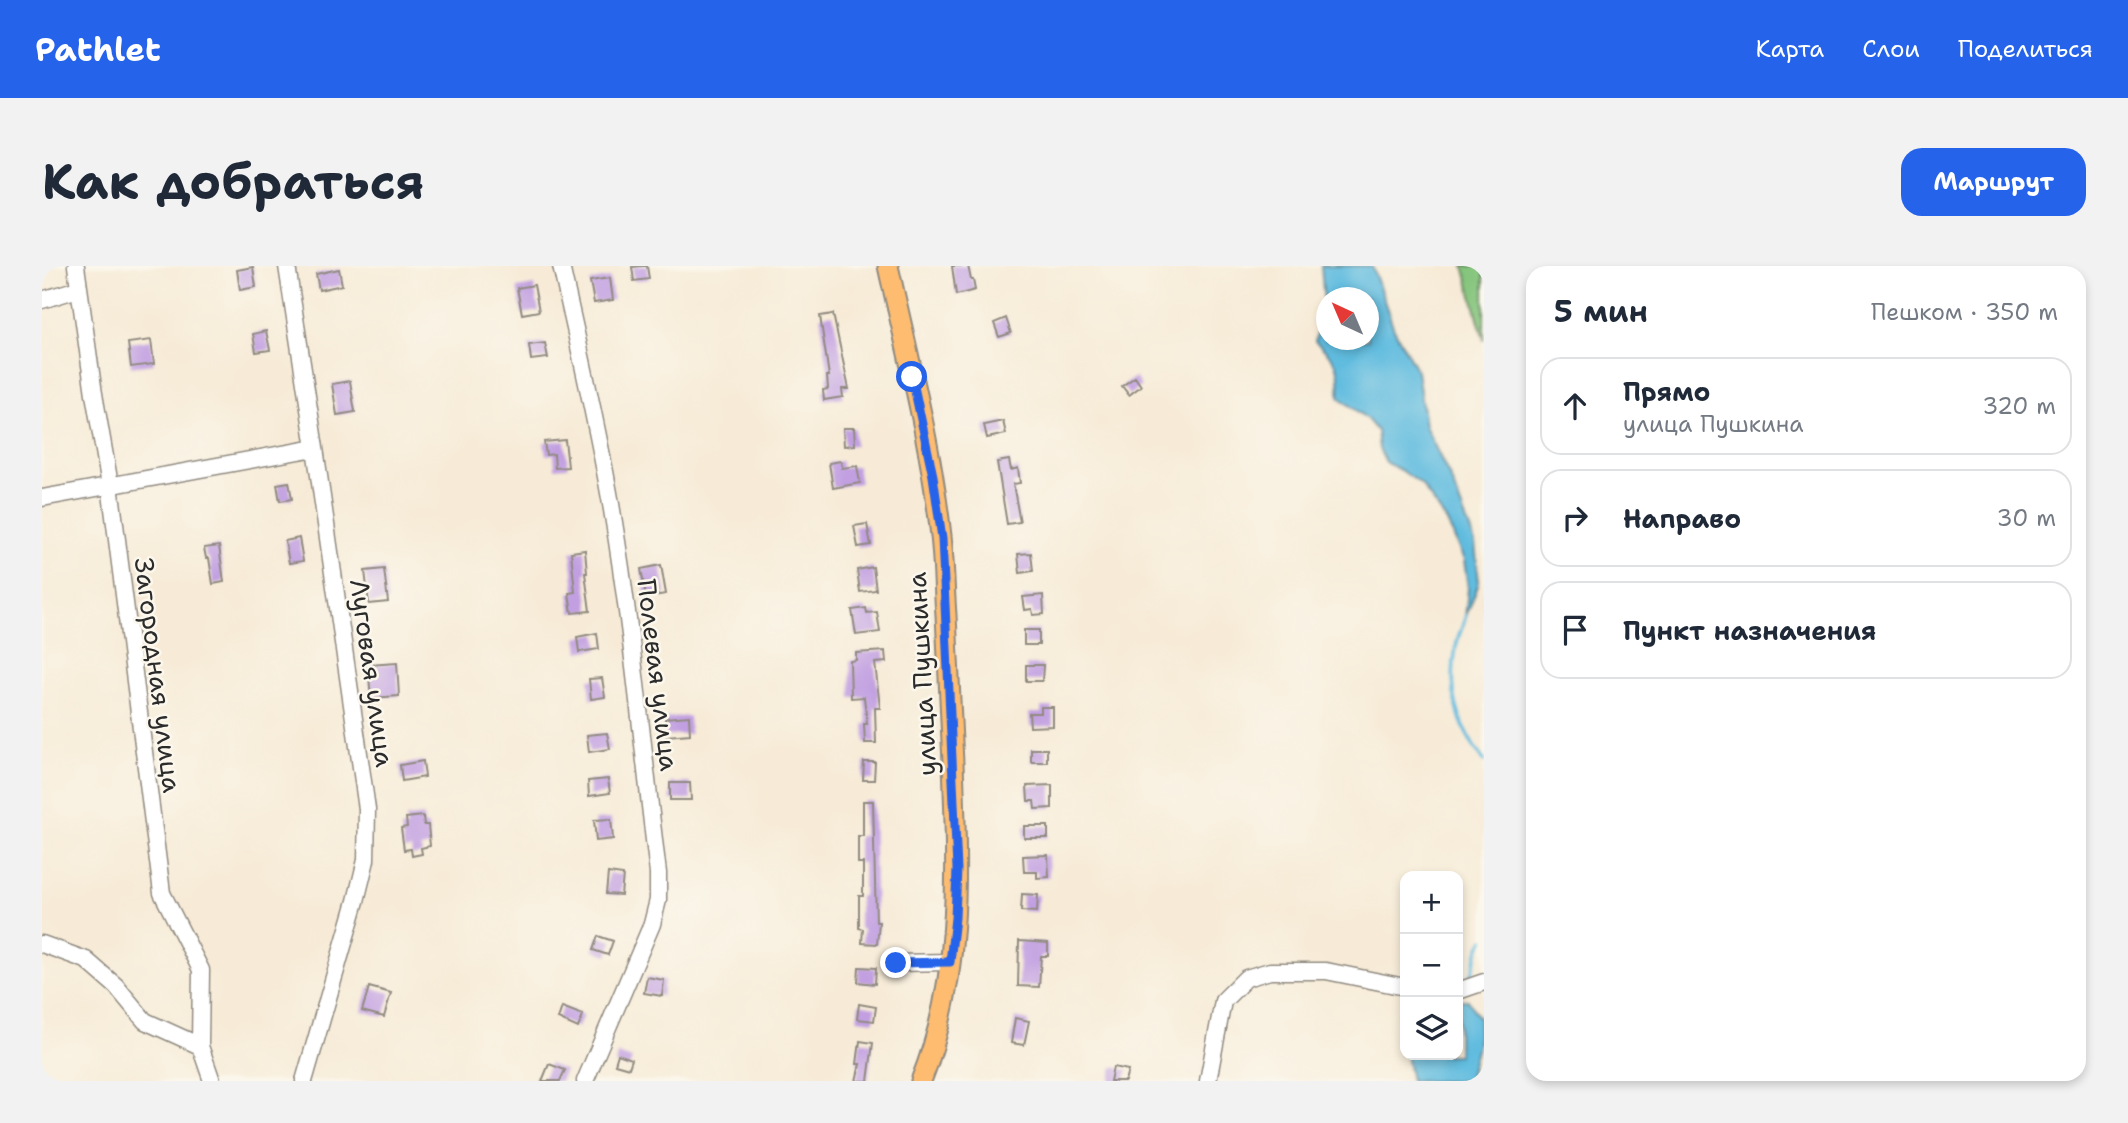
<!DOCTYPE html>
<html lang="ru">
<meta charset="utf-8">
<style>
:root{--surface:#fff;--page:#f2f2f3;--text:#1f2937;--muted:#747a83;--line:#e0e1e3;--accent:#2563eb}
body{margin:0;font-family:"Shantell Sans",sans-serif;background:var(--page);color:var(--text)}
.controls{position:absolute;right:21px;bottom:21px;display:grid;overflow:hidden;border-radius:14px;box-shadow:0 4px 10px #0003}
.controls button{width:63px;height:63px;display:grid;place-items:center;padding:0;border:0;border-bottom:2px solid var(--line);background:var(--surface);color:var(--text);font:35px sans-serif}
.compass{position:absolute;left:1274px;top:21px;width:63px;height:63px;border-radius:50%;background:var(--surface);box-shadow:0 4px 10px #0003;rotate:316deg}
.stop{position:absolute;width:21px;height:21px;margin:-16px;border:5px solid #2563eb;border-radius:50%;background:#fff}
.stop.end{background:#2563eb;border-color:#fff;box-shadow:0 2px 7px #0008}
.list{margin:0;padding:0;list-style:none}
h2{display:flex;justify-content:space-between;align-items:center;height:91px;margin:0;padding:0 28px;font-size:30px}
h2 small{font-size:23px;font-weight:400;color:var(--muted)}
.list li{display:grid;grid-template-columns:46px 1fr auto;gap:21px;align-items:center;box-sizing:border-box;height:98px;margin:0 14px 14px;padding:0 14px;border:2px solid var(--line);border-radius:21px}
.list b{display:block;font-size:26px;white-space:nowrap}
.list p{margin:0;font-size:23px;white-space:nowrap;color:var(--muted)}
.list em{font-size:23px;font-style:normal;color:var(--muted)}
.icon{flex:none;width:38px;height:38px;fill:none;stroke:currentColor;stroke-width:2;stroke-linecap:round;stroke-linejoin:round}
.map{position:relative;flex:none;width:1442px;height:815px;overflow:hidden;border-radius:21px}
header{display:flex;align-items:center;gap:42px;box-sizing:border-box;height:98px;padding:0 35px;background:var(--accent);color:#fff}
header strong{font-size:33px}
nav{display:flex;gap:38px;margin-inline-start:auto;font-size:24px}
.intro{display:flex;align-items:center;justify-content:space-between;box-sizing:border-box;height:168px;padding:0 42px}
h1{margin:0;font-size:49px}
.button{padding:18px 32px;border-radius:21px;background:var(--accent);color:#fff;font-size:24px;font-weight:700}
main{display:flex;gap:42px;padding:0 42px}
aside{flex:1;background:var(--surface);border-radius:21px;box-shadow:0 4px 10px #0003}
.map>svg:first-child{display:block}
.green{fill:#85c57d;stroke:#587854;stroke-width:2}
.water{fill:#61bcdf;stroke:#467485;stroke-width:2;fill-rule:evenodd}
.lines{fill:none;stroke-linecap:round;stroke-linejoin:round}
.stream{stroke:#61bcdf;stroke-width:3.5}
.building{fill:#c19fe1}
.minor-casing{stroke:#918b81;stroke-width:19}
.major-casing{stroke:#918b81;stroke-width:23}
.minor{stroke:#fff;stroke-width:16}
.major{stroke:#fdbc70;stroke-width:19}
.route{stroke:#2563eb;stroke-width:9}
.labels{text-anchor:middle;stroke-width:5;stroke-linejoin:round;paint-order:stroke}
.street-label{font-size:26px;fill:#2b2b2b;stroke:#fbf7ec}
</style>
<header>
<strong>Pathlet</strong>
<nav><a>Карта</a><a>Слои</a><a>Поделиться</a></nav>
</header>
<div class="intro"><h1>Как добраться</h1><a class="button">Маршрут</a></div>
<main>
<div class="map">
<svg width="1442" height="815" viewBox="0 0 1442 815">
<rect width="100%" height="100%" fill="#fbf7ec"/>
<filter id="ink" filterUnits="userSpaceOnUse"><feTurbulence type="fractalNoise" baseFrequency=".0143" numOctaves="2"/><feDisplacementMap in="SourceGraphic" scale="14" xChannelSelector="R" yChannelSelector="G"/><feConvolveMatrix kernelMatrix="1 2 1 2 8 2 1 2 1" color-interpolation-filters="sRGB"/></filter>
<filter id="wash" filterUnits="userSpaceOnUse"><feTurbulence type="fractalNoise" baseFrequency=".00686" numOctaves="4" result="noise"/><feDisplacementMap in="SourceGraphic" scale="28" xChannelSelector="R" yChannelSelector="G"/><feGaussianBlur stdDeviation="1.57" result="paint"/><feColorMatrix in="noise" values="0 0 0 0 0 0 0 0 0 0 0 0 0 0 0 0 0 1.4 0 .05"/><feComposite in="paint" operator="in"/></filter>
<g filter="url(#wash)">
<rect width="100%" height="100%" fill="#f7ebd7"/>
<path class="green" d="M1422 0H1442V74Z"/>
<path class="water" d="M1279 0H1330L1352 63 1375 105 1383 160 1409 214 1433 277 1437 316 1423 353 1426 322 1422 294 1405 256 1379 218 1359 204 1344 197 1337 183 1335 165 1325 153 1297 131C1299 100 1296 95 1273 75L1282 37ZM1284 32H1326V74H1284Z
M1416 734H1426L1437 753 1435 780 1426 815H1369L1364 789H1416Z"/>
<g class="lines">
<path class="stream" d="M1424 349C1421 360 1416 370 1414 381 1406 424 1415 460 1442 495
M1427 715C1433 701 1434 686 1442 673"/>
</g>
<g id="blocks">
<path class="building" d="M600 0H605L607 13 592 15 590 1Z
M910 0H926L929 14H931L933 24 914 29Z
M211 1 214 21 198 24 195 4Z
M297 3 300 19 277 24 274 8Z
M568 12 571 34 552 37 548 15Z
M492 19 497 45 480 48 475 22Z
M791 48 807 123H800L801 131 782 134 781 124 786 123 785 110H787L778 50Z
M964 52 969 67 957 71 952 57Z
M224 65 228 84 214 86 211 68Z
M109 74 112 98 89 101 86 77Z
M503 77 506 92 489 94 487 79Z
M1093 111 1099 120 1087 129 1080 120Z
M308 115 313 146 295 149 290 118Z
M961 155 964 168 945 172 942 159Z
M801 162H812L813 179 802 180Z
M523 174 526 201 513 202 512 188 504 189 502 176Z
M967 194 969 204 976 202 978 217 971 218 978 256 965 258 955 196Z
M799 195 800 202 815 200 818 217 791 222 787 197Z
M247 216 250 233 238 235 235 218Z
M825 258 829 279 816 281 812 260Z
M257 272 261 295 247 297 243 275Z
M177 280 182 316 171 318 167 292H164L162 282Z
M543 284 545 307H543L548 345 530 347 527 327 533 326 529 286Z
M989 287 991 305 978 307 976 288Z
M619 299 624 328 604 331 599 303Z
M831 301 834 324 818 326 815 304Z
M342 303 346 336 327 338 323 305Z
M1001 329 1002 348 991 349 990 343 983 344 981 331Z
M824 342 825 347 835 346 838 366 814 369 810 344Z
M982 364H997V379H982Z
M555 367 557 383 537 386 535 371Z
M843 385 844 396 833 397 838 442H833L834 477H823L822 458H825L822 431 809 432 808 395 814 394V387Z
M355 397 357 430 329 432 326 399Z
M984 399H1001L1000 415H984Z
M560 412 563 431 549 433 547 413Z
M999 441H1011V460L988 461 987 447H999Z
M647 450 648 468 624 470 623 452Z
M565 467 568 483 547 486 545 469Z
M989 483H1005V496H989Z
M381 495 383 511 360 515 358 499Z
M822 496H833L832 514H821Z
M566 513 568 527 547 530 546 515Z
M628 517H648L649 534H628Z
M1010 519V542L993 543 992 535H986L985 520Z
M821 535H831L834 656H837L835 678 820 677 821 663 817 662V630H821V597H816V570H821Z
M381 550 382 559H386L388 580 379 582 380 588 370 590 369 583 362 584 359 562 365 561 364 552Z
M569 553 571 573 554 575 552 554Z
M982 560H1006V572H982Z
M1006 589 1007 611 995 612V606H982L981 590Z
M566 607 581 609 579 629 564 628Z
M980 628 996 629 995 646 979 645Z
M556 670 571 675 566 689 551 684Z
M977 675 1006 677V690H999L997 721 976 720Z
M817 701 834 702 833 718 816 716Z
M605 711 622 714 620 730 602 727Z
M327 721 349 727 342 751 320 745Z
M817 738 834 741 832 755 815 753Z
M520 741 541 749 536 762 516 753Z
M973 752 987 755 982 779 969 777Z
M818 775 831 777 826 815H814L818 798H815Z
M576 788 590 793 587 802 573 798Z
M507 798 523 804 518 815H500Z
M1071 801 1086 804 1083 815H1068Z"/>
</g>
</g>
<g filter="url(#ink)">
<use href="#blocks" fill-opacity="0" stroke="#918b81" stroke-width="2"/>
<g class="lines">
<defs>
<path id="minor" d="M34 0 52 128 68 219 120 627 159 704 158 780 170 815
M245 0 273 182 325 543 324 594 314 635 262 815
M519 0C537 81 556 162 570 244 590 364 601 486 616 607V634L610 658 543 815
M0 34 36 23
M0 232 273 182
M0 678 44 694 74 720 103 755 158 780
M854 697 908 696
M1416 725 1442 716
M1166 815 1181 735 1204 712 1228 705H1284L1363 721"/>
<path id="major" d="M846 0C866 89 889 179 899 270 902 296 902 323 904 349 906 398 909 447 911 497 915 604 920 713 879 815"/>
</defs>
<use href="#minor" class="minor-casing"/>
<use href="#major" class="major-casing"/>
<use href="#minor" class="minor"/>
<use href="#major" class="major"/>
</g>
</g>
<g class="lines" filter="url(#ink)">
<path class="route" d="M854 697 908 696 913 652 915 603 900 272 891 210 870 111"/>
</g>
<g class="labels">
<g class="street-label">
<text transform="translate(330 407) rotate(82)" y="9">Луговая улица</text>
<text transform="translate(880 408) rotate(-93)" y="9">улица Пушкина</text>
<text transform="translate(116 409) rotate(83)" y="9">Загородная улица</text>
<text transform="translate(616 409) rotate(83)" y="9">Полевая улица</text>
</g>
</g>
</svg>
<div class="controls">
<button>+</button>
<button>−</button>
<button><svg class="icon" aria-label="layers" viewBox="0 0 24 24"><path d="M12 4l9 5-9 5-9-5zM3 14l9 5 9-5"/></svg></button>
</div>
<svg class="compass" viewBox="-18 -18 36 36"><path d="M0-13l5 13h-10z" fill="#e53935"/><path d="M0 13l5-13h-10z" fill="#747a83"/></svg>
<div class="stop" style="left:870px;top:111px"></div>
<div class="stop end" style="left:854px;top:697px"></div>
</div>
<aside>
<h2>5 мин<small>Пешком · 350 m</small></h2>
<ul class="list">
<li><svg class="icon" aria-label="ahead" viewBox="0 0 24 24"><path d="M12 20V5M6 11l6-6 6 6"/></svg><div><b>Прямо</b><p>улица Пушкина</p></div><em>320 m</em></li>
<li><svg class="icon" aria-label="right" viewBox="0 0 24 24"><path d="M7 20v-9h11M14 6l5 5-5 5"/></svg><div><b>Направо</b></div><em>30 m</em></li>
<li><svg class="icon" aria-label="arrive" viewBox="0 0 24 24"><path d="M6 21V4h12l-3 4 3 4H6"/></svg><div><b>Пункт назначения</b></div></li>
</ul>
</aside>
</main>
